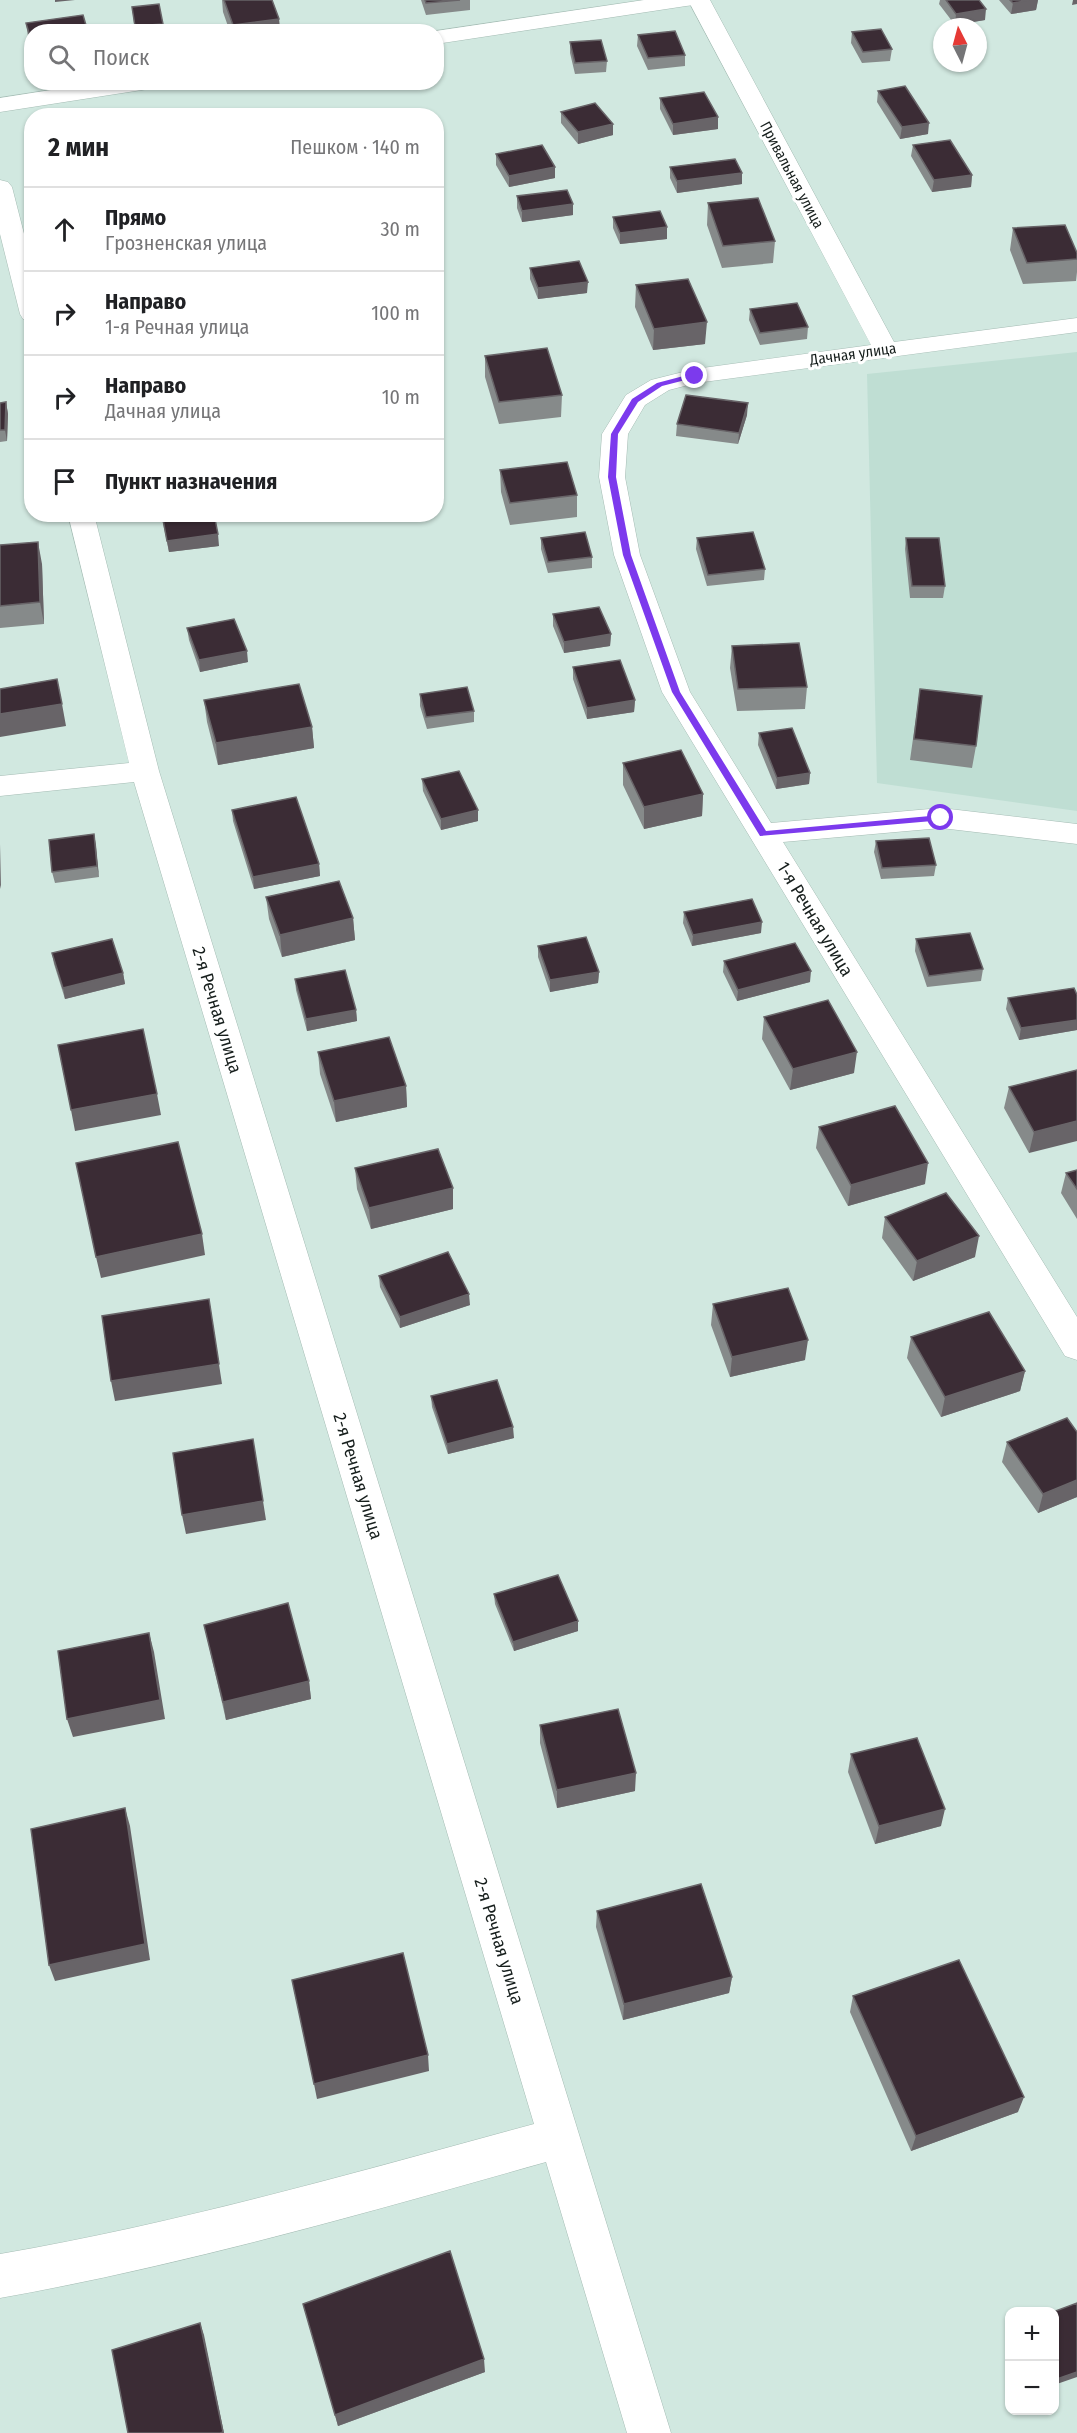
<!DOCTYPE html>
<html lang="ru">
<meta charset="utf-8">
<style>
:root{--surface:#fff;--page:#f2f2f2;--text:#202124;--muted:#757577;--line:#e0e0e0}
body{margin:0;font-family:"Fira Sans Condensed",sans-serif;background:var(--page);color:var(--text)}
.controls{position:absolute;right:18px;bottom:18px;display:grid;overflow:hidden;border-radius:12px;box-shadow:0 2px 4px #0004}
.controls button{width:54px;height:54px;display:grid;place-items:center;padding:0;border:0;border-bottom:2px solid var(--line);background:var(--surface);color:var(--text);font:30px sans-serif}
.compass{position:absolute;left:933px;top:18px;width:54px;height:54px;border-radius:50%;background:var(--surface);box-shadow:0 2px 4px #0004;rotate:354deg}
.stop{position:absolute;width:18px;height:18px;margin:-14px;border:4px solid #7c3aed;border-radius:50%;background:#fff}
.stop.end{background:#7c3aed;border-color:#fff;box-shadow:0 2px 6px #0008}
.list{margin:0;padding:0;list-style:none}
h2{display:flex;justify-content:space-between;align-items:center;height:78px;margin:0;padding:0 24px;font-size:26px}
h2 small{font-size:20px;font-weight:400;color:var(--muted)}
.list li{display:grid;grid-template-columns:39px 1fr auto;gap:18px;align-items:center;box-sizing:border-box;height:84px;padding:0 24px;border-top:2px solid var(--line)}
.list b{display:block;font-size:22px;white-space:nowrap}
.list p{margin:0;font-size:20px;white-space:nowrap;color:var(--muted)}
.list em{font-size:20px;font-style:normal;color:var(--muted)}
.icon{flex:none;width:33px;height:33px;fill:none;stroke:currentColor;stroke-width:2;stroke-linecap:round;stroke-linejoin:round}
.map{position:relative;flex:none;width:1077px;height:2433px;overflow:hidden}
.search{position:absolute;background:var(--surface);box-shadow:0 2px 4px #0004;left:24px;top:24px;width:420px;height:66px;display:flex;align-items:center;gap:15px;box-sizing:border-box;padding:0 21px;border-radius:24px;color:var(--muted);font-size:22px}
.panel{position:absolute;background:var(--surface);box-shadow:0 2px 4px #0004;left:24px;top:108px;width:420px;height:414px;border-radius:24px}
.map>svg:first-child{display:block}
.built{fill:#bfded3}
.lines{fill:none;stroke-linecap:round;stroke-linejoin:round}
.minor-casing{stroke:#a5bcb4;stroke-width:1}
.tertiary-casing{stroke:#a5bcb4;stroke-width:1}
.minor{fill:#fff;fill-rule:evenodd}
.tertiary{fill:#fff;fill-rule:evenodd}
.wall{fill:#868a8a}
.shaded-wall{fill:#686468}
.building{fill:#3b2c35;stroke:#686468;stroke-width:1.5}
.route{fill:#7c3aed}
.labels{text-anchor:middle;stroke-width:6;stroke-linejoin:round;paint-order:stroke}
.far-street-label{font-size:15px;fill:#161e1c;stroke:#fff}
.street-label{font-size:18px;fill:#161e1c;stroke:#fff}
</style>
<div class="map">
<svg width="1077" height="2433" viewBox="0 0 1077 2433">
<rect width="100%" height="100%" fill="#d1e8e0"/>
<path class="built" d="M1077 352V811L877 783 867 374Z"/>
<g class="lines">
<defs>
<path id="minor" d="M688 0H710L894 342 1077 318V332L696 383 669 390 645 405 628 434 625 477 640 555 690 692 771 823 941 808 1077 824V844L941 828 783 842 1077 1317V1360L1065 1356 662 692 614 555 599 477 602 434 626 395 651 380 695 369 871 345Z
M0 180 8 182 12 187 32 265V321L23 319 20 314 0 234Z
M68 514H94L159 771 671 2433H627L546 2162C365 2213 185 2265 0 2298V2254C181 2223 357 2172 534 2124L134 782 0 796V776L129 763Z"/>
<path id="tertiary" d="M644 0H697L694 5 686 6 436 44V31Z
M102 82H159L156 87 148 89 0 112V98Z"/>
</defs>
<use href="#minor" class="minor-casing"/>
<use href="#tertiary" class="tertiary-casing"/>
<use href="#minor" class="minor"/>
<use href="#tertiary" class="tertiary"/>
</g>
<path class="wall" d="M222 0H272L279 19 280 32H230L223 12Z
M421 0H470V10L426 15Z
M940 0H979L985 20 955 25 939 4Z
M999 0H1038L1036 10 1011 14Z
M132 7 163 24 164 32H135Z
M26 23 32 32V53L29 44Z
M852 32 892 49 890 61 862 63 851 43Z
M638 35 685 55V66L648 70 637 46Z
M570 42 607 61 606 72 575 74 570 53Z
M878 91 928 134 900 139 877 102Z
M660 98 718 117V129L673 135 660 109Z
M561 112 613 124V135L578 144 561 123Z
M913 145 972 175 971 187 932 192 911 156Z
M496 154 555 178 509 187 496 165Z
M670 167 742 184 677 193 670 178Z
M517 196 573 215 522 222 517 208Z
M708 203 775 241 773 263 722 268 707 225Z
M613 217 667 239 620 244 613 228Z
M1013 228 1077 253V272L1076 281 1023 284 1010 250Z
M530 268 587 293 538 299 530 279Z
M636 285 705 344 653 350 635 307Z
M750 309 808 327 807 339 760 345 749 320Z
M485 356 562 395 561 417 499 424 485 377Z
M6 402 8 414 7 441 0 442V403Z
M747 415 738 444 676 436 677 424Z
M500 470 577 495V517L510 525 501 492Z
M161 514H162L219 546 169 552Z
M541 538 592 557V568L548 573 541 549Z
M697 538 765 569 764 580 707 586 696 549Z
M906 538 945 586 943 598H910L905 549Z
M0 545 42 564 44 624 0 628Z
M553 614 611 634 610 646 564 653 553 626Z
M187 628 248 662 200 672 189 640Z
M732 646 807 687 805 709 737 711 730 668Z
M573 667 635 700 634 712 587 719 573 679Z
M920 689 976 746 972 768 910 760Z
M420 694 474 711V722L427 729 420 706Z
M204 700 312 727 314 748 218 765 207 722Z
M759 733 810 773 809 784 776 789 758 745Z
M623 763 703 794 702 816 644 829 623 785Z
M422 779 478 821 441 830 423 791Z
M232 810 319 864 320 876 254 889 233 821Z
M94 834 99 877 55 883 52 872Z
M876 841 936 865 934 876 881 879 874 852Z
M266 897 353 918 355 940 282 957 269 919Z
M684 912 761 933 692 946 683 923Z
M916 939 983 969 981 981 927 987 915 951Z
M538 946 599 972 598 983 550 992 538 957Z
M52 953 123 973 125 984 65 999 54 964Z
M724 961 810 982 737 1001 723 972Z
M295 979 356 1010 357 1021 307 1031 296 990Z
M1077 995V1030L1019 1040 1006 1009 1008 998Z
M764 1017 854 1073 790 1090 762 1039Z
M318 1052 406 1086 407 1107 336 1122 320 1074Z
M1077 1070 1029 1153 1004 1108 1009 1087Z
M819 1127 925 1184 848 1206 816 1148Z
M355 1168 453 1209 371 1229 357 1189Z
M1077 1170V1219L1061 1193 1066 1173Z
M885 1217 975 1257 913 1281 882 1238Z
M379 1276 470 1305 400 1328 380 1287Z
M713 1304 805 1360 730 1377 711 1325Z
M911 1337 1025 1371 1020 1391 941 1417 907 1358Z
M431 1396 514 1438 448 1454 432 1407Z
M1077 1432V1497L1038 1513 1002 1462 1007 1442Z
M494 1594 578 1631 514 1651 495 1604Z
M204 1625 309 1681 311 1699 226 1720Z
M540 1725 635 1791 557 1808 540 1743Z
M851 1754 941 1826 875 1844 848 1772Z
M597 1911 732 1977 729 1993 623 2020 596 1927Z
M853 1996 1018 2112 911 2151 850 2012Z
M303 2304 485 2372 338 2426Z"/>
<path class="shaded-wall" d="M55 0H75L55 2Z
M1030 0H1038L1036 10 1011 14 1013 3Z
M1073 0H1077V4L1072 5Z
M986 9 985 20 955 25 956 14Z
M279 19 280 32H234L233 25Z
M718 117V129L673 135V124Z
M929 123 928 134 900 139 902 127Z
M613 124V135L578 144V132Z
M555 167V178L509 187V176Z
M742 173V184L677 193V181Z
M972 175 971 187 932 192 934 180Z
M573 204V215L522 222V211Z
M667 227V239L620 244V233Z
M588 282 587 293 538 299V288Z
M707 322 705 344 653 350 654 329Z
M6 402 8 414 7 441 5 430Z
M748 403 747 415 738 444 739 433Z
M218 534 219 546 169 552 167 541Z
M38 542 42 564 44 624 40 602Z
M611 634 610 646 564 653V642Z
M247 651 248 662 200 672 199 660Z
M635 700 634 712 587 719V708Z
M62 704 66 726 0 737V714Z
M312 727 314 748 218 765 216 743Z
M810 773 809 784 776 789 777 778Z
M703 794 702 816 644 829V807Z
M478 810V821L441 830V819Z
M94 834 96 845 99 877 97 866Z
M0 844 1 889 0 885Z
M319 864 320 876 254 889 253 877Z
M353 918 355 940 282 957 280 935Z
M762 922 761 933 692 946 693 935Z
M811 971 810 982 737 1001 738 990Z
M599 972 598 983 550 992V980Z
M123 973 125 984 65 999 63 988Z
M356 1010 357 1021 307 1031 306 1019Z
M1077 1020V1030L1019 1040 1021 1028Z
M857 1052 854 1073 790 1090 793 1069Z
M406 1086 407 1107 336 1122 334 1101Z
M157 1094 161 1115 75 1131 71 1110Z
M1077 1121V1141L1029 1153 1034 1132Z
M928 1163 925 1184 848 1206 851 1185Z
M453 1188V1209L371 1229 369 1208Z
M202 1234 205 1255 101 1278 96 1257Z
M979 1236 975 1257 913 1281 917 1261Z
M469 1294 470 1305 400 1328V1317Z
M209 1299 222 1384 115 1401 111 1381Z
M808 1340 805 1360 730 1377 732 1357Z
M1025 1371 1020 1391 941 1417 945 1397Z
M513 1427 514 1438 448 1454 447 1444Z
M1077 1480V1497L1038 1513 1043 1494Z
M263 1501 266 1520 186 1534 182 1515Z
M578 1621V1631L514 1651 513 1642Z
M149 1633 154 1652 165 1719 73 1737 67 1719Z
M309 1681 311 1699 226 1720 223 1702Z
M636 1773 635 1791 557 1808V1790Z
M125 1808 130 1826 150 1960 55 1981 49 1965Z
M945 1809 941 1826 875 1844 879 1826Z
M732 1977 729 1993 623 2020 624 2004Z
M428 2055 429 2071 317 2099 314 2084Z
M1024 2097 1018 2112 911 2151 916 2136Z
M200 2323 204 2335 224 2433H220Z
M484 2359 485 2372 338 2426 335 2415Z
M1077 2372V2377L1054 2385V2380Z"/>
<path class="building" d="M224 0H272L279 19 233 25Z
M425 0H460L426 3Z
M946 0H979L986 9 956 14Z
M1010 0H1030L1013 3Z
M159 4 163 24 135 26 132 7Z
M83 15 88 32H32V43L26 23Z
M881 29 892 49 863 52 852 32Z
M675 31 685 55 648 58 638 35Z
M601 40 607 61 575 63 570 42Z
M905 86 929 123 902 127 878 91Z
M704 92 718 117 673 124 660 98Z
M595 103 613 124 578 132 561 112Z
M118 109 119 116H65V114Z
M950 140 972 175 934 180 913 145Z
M542 145 555 167 509 176 496 154Z
M735 159 742 173 677 181 670 167Z
M567 190 573 204 522 211 517 196Z
M758 198 775 241 723 246 708 203Z
M660 211 667 227 620 233 613 217Z
M1065 225 1077 253V259L1027 263 1013 228Z
M579 261 588 282 538 288 530 268Z
M688 279 707 322 654 329 636 285Z
M797 303 808 327 760 333 750 309Z
M547 348 562 395 499 402 485 356Z
M686 395 748 403 739 433 677 424Z
M6 402 5 430H0V403Z
M567 462 577 495 510 503 500 470Z
M162 514H214L218 534 167 541Z
M585 532 592 557 548 562 541 538Z
M753 532 765 569 708 575 697 538Z
M906 538H939L945 586H912Z
M38 542 40 602 0 606V545Z
M599 607 611 634 564 642 553 614Z
M234 619 247 651 199 660 187 628Z
M799 643 807 687 738 689 732 646Z
M620 660 635 700 587 708 573 667Z
M57 679 62 704 0 714V689Z
M299 684 312 727 216 743 204 700Z
M467 687 474 711 426 717 420 694Z
M920 689 982 696 976 746 914 739Z
M792 728 810 773 777 778 759 733Z
M681 750 703 794 644 807 623 763Z
M459 771 478 810 441 819 422 779Z
M296 797 319 864 253 877 232 810Z
M94 834 97 866 52 872 49 840Z
M929 838 936 865 882 868 876 841Z
M339 881 353 918 280 935 266 897Z
M752 899 762 922 693 935 684 912Z
M970 933 983 969 929 976 916 939Z
M586 937 599 972 550 980 538 946Z
M112 939 123 973 63 988 52 953Z
M795 943 811 971 738 990 724 961Z
M345 970 356 1010 306 1019 295 979Z
M1074 988 1077 995V1020L1021 1028 1008 998Z
M828 1000 857 1052 793 1069 764 1017Z
M143 1029 157 1094 71 1110 58 1045Z
M389 1037 406 1086 334 1101 318 1052Z
M1077 1070V1121L1034 1132 1009 1087Z
M895 1106 928 1163 851 1185 819 1127Z
M178 1142 202 1234 96 1257 76 1163Z
M438 1149 453 1188 369 1208 355 1168Z
M1077 1170V1189L1066 1173Z
M946 1193 979 1236 917 1261 885 1217Z
M448 1252 469 1294 400 1317 379 1276Z
M788 1288 808 1340 732 1357 713 1304Z
M209 1299 219 1364 111 1381 102 1316Z
M989 1312 1025 1371 945 1397 911 1337Z
M497 1380 513 1427 447 1444 431 1396Z
M1067 1418 1077 1432V1480L1043 1494 1007 1442Z
M253 1439 263 1501 182 1515 173 1453Z
M558 1575 578 1621 513 1642 494 1594Z
M288 1603 309 1681 223 1702 204 1625Z
M149 1633 160 1700 67 1719 58 1651Z
M618 1709 636 1773 557 1790 540 1725Z
M917 1738 945 1809 879 1826 851 1754Z
M125 1808 145 1944 49 1965 31 1829Z
M701 1884 732 1977 624 2004 597 1911Z
M403 1953 428 2055 314 2084 292 1980Z
M959 1960 1024 2097 916 2136 853 1996Z
M450 2251 484 2359 335 2415 303 2304Z
M1077 2303V2372L1054 2380V2312H1053Z
M200 2323 223 2432 220 2433H128L112 2350Z"/>
<path class="route" d="M695 373 697 377 662 386 638 402 618 434 616 477 631 555 680 692 766 831 941 815 944 816V820L760 836 672 692 623 555 608 477 611 434 632 399 657 383Z"/>
<g class="labels">
<g class="far-street-label">
<text transform="translate(792 175) rotate(62)" y="5">Привальная улица</text>
<text transform="translate(853 354) rotate(-8)" y="5">Дачная улица</text>
</g>
<g class="street-label">
<text transform="translate(815 919) rotate(59)" y="6">1-я Речная улица</text>
<text transform="translate(217 1010) rotate(73)" y="6">2-я Речная улица</text>
<text transform="translate(358 1476) rotate(73)" y="6">2-я Речная улица</text>
<text transform="translate(499 1941) rotate(73)" y="6">2-я Речная улица</text>
</g>
</g>
</svg>
<div class="controls">
<button>+</button>
<button>−</button>
</div>
<svg class="compass" viewBox="-18 -18 36 36"><path d="M0-13l5 13h-10z" fill="#e53935"/><path d="M0 13l5-13h-10z" fill="#757577"/></svg>
<div class="stop" style="left:941px;top:818px"></div>
<div class="stop end" style="left:695px;top:376px"></div>
<div class="search"><svg class="icon" aria-label="search" viewBox="0 0 24 24"><circle cx="10" cy="10" r="6"/><path d="M15 15l6 6"/></svg>Поиск</div>
<section class="panel">
<h2>2 мин<small>Пешком · 140 m</small></h2>
<ul class="list">
<li><svg class="icon" aria-label="ahead" viewBox="0 0 24 24"><path d="M12 20V5M6 11l6-6 6 6"/></svg><div><b>Прямо</b><p>Грозненская улица</p></div><em>30 m</em></li>
<li><svg class="icon" aria-label="right" viewBox="0 0 24 24"><path d="M7 20v-9h11M14 6l5 5-5 5"/></svg><div><b>Направо</b><p>1-я Речная улица</p></div><em>100 m</em></li>
<li><svg class="icon" aria-label="right" viewBox="0 0 24 24"><path d="M7 20v-9h11M14 6l5 5-5 5"/></svg><div><b>Направо</b><p>Дачная улица</p></div><em>10 m</em></li>
<li><svg class="icon" aria-label="arrive" viewBox="0 0 24 24"><path d="M6 21V4h12l-3 4 3 4H6"/></svg><div><b>Пункт назначения</b></div></li>
</ul>
</section>
</div>
